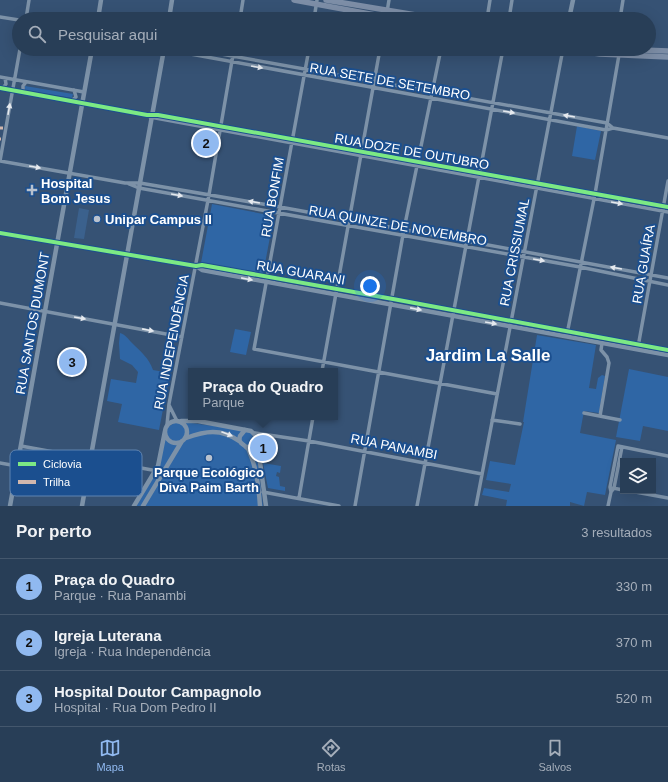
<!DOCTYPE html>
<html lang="pt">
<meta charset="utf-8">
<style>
:root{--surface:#283e57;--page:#30455d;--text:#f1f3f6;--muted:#a5aeba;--line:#44576d;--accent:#90b9f0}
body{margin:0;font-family:Helvetica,sans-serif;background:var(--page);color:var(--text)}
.controls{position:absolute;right:12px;bottom:12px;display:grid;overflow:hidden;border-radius:0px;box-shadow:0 4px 16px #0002}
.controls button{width:36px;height:36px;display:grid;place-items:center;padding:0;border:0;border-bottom:1px solid var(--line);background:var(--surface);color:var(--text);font:20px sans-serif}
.you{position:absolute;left:370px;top:286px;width:14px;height:14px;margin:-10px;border:3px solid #fff;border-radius:50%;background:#1a73e8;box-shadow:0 0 0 6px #1a73e833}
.badge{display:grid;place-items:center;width:26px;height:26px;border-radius:50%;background:var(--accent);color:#111;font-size:13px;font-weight:700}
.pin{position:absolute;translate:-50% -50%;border:2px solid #fff;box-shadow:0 1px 4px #0006}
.popup{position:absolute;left:188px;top:368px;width:150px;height:52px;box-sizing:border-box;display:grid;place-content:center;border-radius:0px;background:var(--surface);filter:drop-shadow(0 1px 3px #0005);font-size:13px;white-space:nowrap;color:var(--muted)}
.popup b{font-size:15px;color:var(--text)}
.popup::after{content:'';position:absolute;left:50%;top:100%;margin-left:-8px;border:8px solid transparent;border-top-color:var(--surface)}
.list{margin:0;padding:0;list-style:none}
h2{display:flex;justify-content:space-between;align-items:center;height:52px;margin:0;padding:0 16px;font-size:17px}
h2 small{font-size:13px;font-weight:400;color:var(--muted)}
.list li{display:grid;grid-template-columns:26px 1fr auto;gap:12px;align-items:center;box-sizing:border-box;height:56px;padding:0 16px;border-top:1px solid var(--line)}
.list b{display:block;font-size:15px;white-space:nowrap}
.list p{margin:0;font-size:13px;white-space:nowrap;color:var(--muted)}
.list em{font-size:13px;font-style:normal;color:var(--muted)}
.icon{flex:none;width:22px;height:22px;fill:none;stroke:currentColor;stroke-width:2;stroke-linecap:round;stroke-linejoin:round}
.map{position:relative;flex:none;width:668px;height:506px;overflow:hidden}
.search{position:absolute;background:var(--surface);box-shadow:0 4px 16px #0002;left:12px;right:12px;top:12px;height:44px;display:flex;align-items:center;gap:10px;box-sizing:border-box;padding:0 14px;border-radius:22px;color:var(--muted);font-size:15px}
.sheet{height:220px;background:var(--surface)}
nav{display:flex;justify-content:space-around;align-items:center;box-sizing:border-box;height:56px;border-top:1px solid var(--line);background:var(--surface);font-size:11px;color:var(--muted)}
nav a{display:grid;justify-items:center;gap:2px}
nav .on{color:var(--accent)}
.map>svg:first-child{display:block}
.green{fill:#2f66a5}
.water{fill:#3b618d}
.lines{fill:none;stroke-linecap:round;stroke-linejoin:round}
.minor{stroke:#7d92a8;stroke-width:3.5}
.tertiary{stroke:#7d92a8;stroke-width:4.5}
.primary{stroke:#7d8ea7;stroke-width:5.5}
.quiet{stroke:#d1b7ad;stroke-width:3;stroke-dasharray:6 3;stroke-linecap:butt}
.cycleway-casing{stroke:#1b4f8f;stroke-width:6}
.cycleway{stroke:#7ce984;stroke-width:4}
.oneway{fill:#e5e9ee}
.poi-dot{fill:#b9c2ce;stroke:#1b4f8f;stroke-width:1.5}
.labels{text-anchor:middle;stroke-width:4;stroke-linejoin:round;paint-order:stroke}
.street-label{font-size:13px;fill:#fff;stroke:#1b4f8f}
.poi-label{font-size:13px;font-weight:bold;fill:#fff;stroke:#1b4f8f;text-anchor:start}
.district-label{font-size:17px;font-weight:bold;fill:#fff;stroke:#1b4f8f}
.key{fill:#1b4f8f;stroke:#5f84b1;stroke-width:1}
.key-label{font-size:11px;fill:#fff}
</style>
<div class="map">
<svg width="668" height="506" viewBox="0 0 668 506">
<rect width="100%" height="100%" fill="#365274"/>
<path class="green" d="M25 86 73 94 72 98 25 90Z
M577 126 601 131 595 160 572 156Z
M212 204 274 216 263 274 201 263Z
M235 329 251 332 246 355 230 352Z
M120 333C126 335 128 339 132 343 141 352 149 358 153 370L170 373 159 430 118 422 122 404 107 401 111 379 136 383 138 372 132 365 120 359 119 343Z
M537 335 596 345 589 388 596 389 598 378 602 375 605 376 599 413 584 411 580 433 616 440 605 495 587 492 584 506 570 502V506H506L507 500 482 495 484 488 509 492 511 484 486 480 490 461 515 465 524 422H523Z
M629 369 668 377V431L643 426 640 441 616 437Z
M184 422 251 431 256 447 263 506H135L159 469 167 428 174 423H180Z
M263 463 281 466 280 473 277 472 276 476 279 477 280 486 285 487V491L268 488Z
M118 472 127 473 124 492 115 491Z"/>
<path class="water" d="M79 208 89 210 84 239 74 238Z"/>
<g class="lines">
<path class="minor" d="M0 17 19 20
M386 18 389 0
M26 19 29 0
M240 19 243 0
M314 19 317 0
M487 19 490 0
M509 19 512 0
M620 19 623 0
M163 49 606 130 613 128
M193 49 607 123 613 128 668 138
M309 49 254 349 497 394
M0 77 84 92
M0 88 147 115H158L668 207
M2 89 6 84 5 78
M23 93V86L26 82
M71 101 76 97 74 90
M150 117 668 212
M0 161 125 183H140L280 207 668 278
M0 161 20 49
M129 184 139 188 580 267 668 285
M0 303 182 337
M567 334 595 194 620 49
M638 347 668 181
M322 371 380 49
M169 405 177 421
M584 413 620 420
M600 416 609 363 607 357 601 350 602 343
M492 420 520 424
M167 425 169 404 209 195 234 49
M255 433 309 441 482 474
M21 446 163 472
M0 463 17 466
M613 488 623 490
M630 491 668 498
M263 492 339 506
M611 492 614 488 622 447
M299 498 313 417
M355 506 404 229 441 49
M417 506 503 49
M476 506 563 49
M608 506 611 492 610 487 618 446 668 456"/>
<path class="tertiary" d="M98 19 101 0
M169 19 172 0
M569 19 573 0
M0 233 196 266 202 265 393 299 668 350
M196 266 202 270 668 355
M165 432a11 11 0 1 1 22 0a11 11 0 1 1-22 0Z
M181 421H198L251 431 256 436V442L251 447H246
M245 430 240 436C238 443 242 443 247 448 249 449 250 454 251 456 257 471 259 490 260 506
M186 438C205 431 221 428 239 441
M256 442 259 455 266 506
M10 506 92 49
M82 506 164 49
M134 506 158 466 165 431
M143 506 182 441"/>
<path class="primary" d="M294 0 397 19
M326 0 440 19
M568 49 600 54 668 57
M616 49 668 51"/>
<path class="quiet" d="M0 128H3
M0 139H1"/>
<defs>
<path id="cycleway" d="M0 88 147 115H158L668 207
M0 233 196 266 202 265 393 299 668 350"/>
</defs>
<use href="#cycleway" class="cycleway-casing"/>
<use href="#cycleway" class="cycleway"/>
</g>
<defs><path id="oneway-solid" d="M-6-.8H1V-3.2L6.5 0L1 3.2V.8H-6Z"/></defs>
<g class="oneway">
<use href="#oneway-solid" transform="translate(257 67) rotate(10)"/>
<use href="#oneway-solid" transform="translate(9 109) rotate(-80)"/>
<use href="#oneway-solid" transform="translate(509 112) rotate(10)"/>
<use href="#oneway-solid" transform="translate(569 116) rotate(-170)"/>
<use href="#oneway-solid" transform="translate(35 167) rotate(10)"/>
<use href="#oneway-solid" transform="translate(177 195) rotate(10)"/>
<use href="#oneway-solid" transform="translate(254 202) rotate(-170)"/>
<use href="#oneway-solid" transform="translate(617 203) rotate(10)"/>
<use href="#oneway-solid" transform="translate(539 260) rotate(10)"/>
<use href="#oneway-solid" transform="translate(616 268) rotate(-170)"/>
<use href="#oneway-solid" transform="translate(247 279) rotate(11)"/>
<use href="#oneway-solid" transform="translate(416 309) rotate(11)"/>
<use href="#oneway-solid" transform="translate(80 318) rotate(10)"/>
<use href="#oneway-solid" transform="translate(491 323) rotate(10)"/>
<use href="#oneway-solid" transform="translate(148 330) rotate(11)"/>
<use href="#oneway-solid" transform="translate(227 434) rotate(21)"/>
</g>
<g class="poi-dot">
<path d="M30 184h4v4h4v4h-4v4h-4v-4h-4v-4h4z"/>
<circle cx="97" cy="219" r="4"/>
<circle cx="209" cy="458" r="4"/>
</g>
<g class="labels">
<g class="street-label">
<text transform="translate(390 81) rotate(10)" y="5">RUA SETE DE SETEMBRO</text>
<text transform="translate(412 151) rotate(10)" y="5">RUA DOZE DE OUTUBRO</text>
<text transform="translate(272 197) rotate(-80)" y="5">RUA BONFIM</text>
<text transform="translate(398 225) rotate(10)" y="5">RUA QUINZE DE NOVEMBRO</text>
<text transform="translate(514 252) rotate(-79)" y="5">RUA CRISSIUMAL</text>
<text transform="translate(643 264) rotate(-80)" y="5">RUA GUAÍRA</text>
<text transform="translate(301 272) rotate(10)" y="5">RUA GUARANI</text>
<text transform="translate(32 323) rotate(-80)" y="5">RUA SANTOS DUMONT</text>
<text transform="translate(171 342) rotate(-79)" y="5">RUA INDEPENDÊNCIA</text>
<text transform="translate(394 446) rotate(11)" y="5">RUA PANAMBI</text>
</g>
<g class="poi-label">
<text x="41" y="188">Hospital<tspan x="41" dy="15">Bom Jesus</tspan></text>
<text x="105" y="224">Unipar Campus II</text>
<text x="209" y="477" text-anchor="middle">Parque Ecológico<tspan x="209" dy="15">Diva Paim Barth</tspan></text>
</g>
<g class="district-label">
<text x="488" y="361">Jardim La Salle</text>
</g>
</g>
<rect x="10" y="450" width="132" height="46" rx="6" class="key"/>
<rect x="18" y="462" width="18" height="4" fill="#7ce984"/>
<rect x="18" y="480" width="18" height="4" fill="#d1b7ad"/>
<g class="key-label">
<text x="43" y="468">Ciclovia</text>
<text x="43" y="486">Trilha</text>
</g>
</svg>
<div class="controls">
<button><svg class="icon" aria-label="layers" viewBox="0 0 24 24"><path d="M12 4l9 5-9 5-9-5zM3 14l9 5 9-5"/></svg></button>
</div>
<div class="you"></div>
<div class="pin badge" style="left:263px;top:448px">1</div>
<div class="popup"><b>Praça do Quadro</b>Parque</div>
<div class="pin badge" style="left:206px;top:143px">2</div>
<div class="pin badge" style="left:72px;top:362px">3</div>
<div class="search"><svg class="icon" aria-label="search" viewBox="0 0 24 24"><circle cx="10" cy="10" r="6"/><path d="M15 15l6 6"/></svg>Pesquisar aqui</div>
</div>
<section class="sheet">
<h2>Por perto<small>3 resultados</small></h2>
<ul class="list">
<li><span class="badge">1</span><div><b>Praça do Quadro</b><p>Parque · Rua Panambi</p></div><em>330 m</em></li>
<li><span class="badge">2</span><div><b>Igreja Luterana</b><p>Igreja · Rua Independência</p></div><em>370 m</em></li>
<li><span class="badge">3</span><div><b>Hospital Doutor Campagnolo</b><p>Hospital · Rua Dom Pedro II</p></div><em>520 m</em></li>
</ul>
</section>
<nav>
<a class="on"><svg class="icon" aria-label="map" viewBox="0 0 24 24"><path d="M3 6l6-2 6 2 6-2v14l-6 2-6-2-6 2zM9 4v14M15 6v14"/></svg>Mapa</a>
<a><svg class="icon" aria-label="directions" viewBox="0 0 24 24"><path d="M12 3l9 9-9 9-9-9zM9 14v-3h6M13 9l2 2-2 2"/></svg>Rotas</a>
<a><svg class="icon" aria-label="saved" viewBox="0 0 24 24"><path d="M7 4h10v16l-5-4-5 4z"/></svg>Salvos</a>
</nav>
